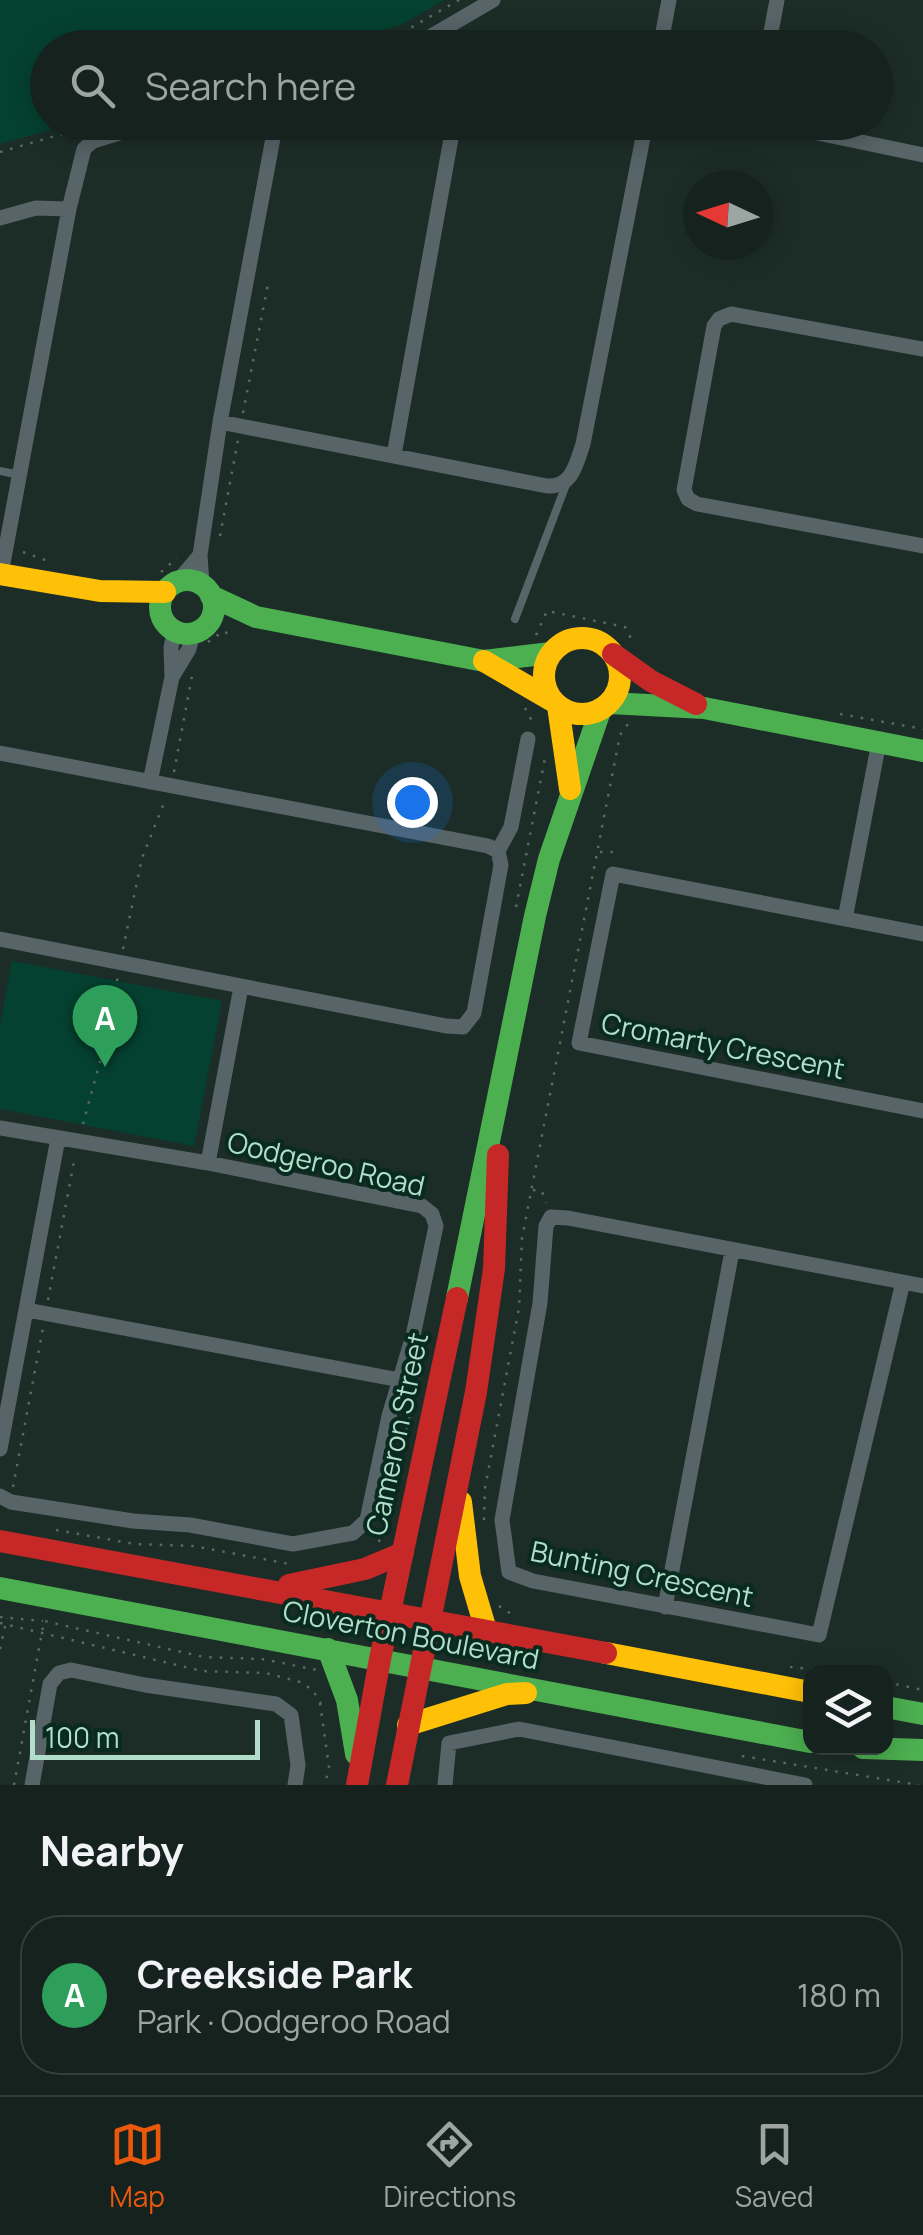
<!DOCTYPE html>
<meta charset="utf-8">
<style>
:root{--surface:#15221d;--page:#1e2a26;--text:#f1f3f6;--muted:#9da4a4;--line:#343f3b;--accent:#ea580c}
body{margin:0;font-family:Manrope,sans-serif;background:var(--page);color:var(--text)}
.controls{position:absolute;right:30px;bottom:30px;display:grid;overflow:hidden;border-radius:20px;box-shadow:0 5px 25px #0003}
.controls button{width:90px;height:90px;display:grid;place-items:center;padding:0;border:0;border-bottom:2px solid var(--line);background:var(--surface);color:var(--text);font:50px sans-serif}
.compass{position:absolute;left:683px;top:170px;width:90px;height:90px;border-radius:50%;background:var(--surface);box-shadow:0 5px 25px #0003;rotate:274deg}
.scale{position:absolute;left:30px;bottom:25px;width:230px;box-sizing:border-box;padding-left:10px;border:5px solid #b1decb;border-top:0;font-size:28px;line-height:35px;white-space:nowrap;color:#b1decb;-webkit-text-stroke:8px #092a1f;paint-order:stroke}
.you{position:absolute;left:412px;top:802px;width:35px;height:35px;margin:-25px;border:8px solid #fff;border-radius:50%;background:#1a73e8;box-shadow:0 0 0 15px #1a73e833}
.badge{display:grid;place-items:center;width:65px;height:65px;border-radius:50%;background:var(--accent);color:#fff;font-size:32px;font-weight:700}
.pin{position:absolute;translate:-50% -82px;filter:drop-shadow(0 2px 5px #0008)}
.pin::after{content:'';position:absolute;top:52px;width:35px;height:30px;background:inherit;clip-path:polygon(0 0,100% 0,50% 100%)}
.list{margin:0;padding:0;list-style:none}
h2{display:flex;justify-content:space-between;align-items:center;height:130px;margin:0;padding:0 40px;font-size:42px}
h2 small{font-size:32px;font-weight:400;color:var(--muted)}
.list li{display:grid;grid-template-columns:65px 1fr auto;gap:30px;align-items:center;box-sizing:border-box;height:160px;margin:0 20px 20px;padding:0 20px;border:2px solid var(--line);border-radius:40px}
.list b{display:block;font-size:38px;white-space:nowrap}
.list p{margin:0;font-size:32px;white-space:nowrap;color:var(--muted)}
.list em{font-size:32px;font-style:normal;color:var(--muted)}
.icon{flex:none;width:55px;height:55px;fill:none;stroke:currentColor;stroke-width:2;stroke-linecap:round;stroke-linejoin:round}
.map{position:relative;flex:none;width:923px;height:1785px;overflow:hidden}
.search{position:absolute;background:var(--surface);box-shadow:0 5px 25px #0003;left:30px;right:30px;top:30px;height:110px;display:flex;align-items:center;gap:25px;box-sizing:border-box;padding:0 35px;border-radius:55px;color:var(--muted);font-size:38px}
.sheet{height:310px;background:var(--surface)}
nav{display:flex;justify-content:space-around;align-items:center;box-sizing:border-box;height:140px;border-top:2px solid var(--line);background:var(--surface);font-size:28px;color:var(--muted)}
nav a{display:grid;justify-items:center;gap:5px}
nav .on{color:var(--accent)}
.map>svg:first-child{display:block}
.green{fill:#054130}
.lines{fill:none;stroke-linecap:round;stroke-linejoin:round}
.path{stroke:#596868;stroke-width:2.5;stroke-dasharray:2.5 8;stroke-linecap:butt}
.lane{stroke:#576468;stroke-width:8}
.street{stroke:#576468;stroke-width:15}
.fast{stroke:#4caf50;stroke-width:22}
.slow{stroke:#ffc107;stroke-width:22}
.jam{stroke:#c62828;stroke-width:22}
.labels{text-anchor:middle;stroke-width:8;stroke-linejoin:round;paint-order:stroke}
.street-label{font-size:28px;fill:#b1decb;stroke:#092a1f}
</style>
<div class="map">
<svg width="923" height="1785" viewBox="0 0 923 1785">
<rect width="100%" height="100%" fill="#1c2d27"/>
<path class="green" d="M0 0H444L403 24 326 47 48 48V122L74 123 0 144Z
M12 961 222 1001 194 1146 0 1109V1025Z"/>
<g class="lines">
<path class="path" d="M352 48 405 31 459 0
M0 152 69 132 70 126 82 122
M243 413 268 284
M220 536 238 440
M23 552 48 561
M161 572 177 558
M536 635 547 611 625 627 634 644
M208 642 221 633 226 634 228 624
M525 708 533 723
M840 714 923 729
M174 772 192 676
M600 852H612L614 856
M516 907 545 758
M123 949 142 858 166 798
M83 1124 102 1054 118 976
M533 1190 542 1191 546 1203
M48 1300 75 1156
M13 1487 43 1328
M484 1520 485 1488 519 1308 522 1238 620 735 628 724
M56 1530 135 1544 193 1546 290 1564
M379 1542 421 1370
M499 1606 513 1615
M0 1617 43 1621
M0 1623 202 1671 266 1673 300 1682 313 1690 320 1703 326 1701
M0 1649 7 1618
M790 1667 839 1672
M886 1682 923 1690
M320 1703 329 1767 325 1785
M742 1756 919 1785
M14 1785 44 1621 204 1657 262 1659 317 1670"/>
<path class="lane" d="M0 471 20 475
M515 619 567 482"/>
<path class="street" d="M411 48 493 0
M660 48 669 0
M768 48 777 0
M765 122 923 155
M0 218 36 208 69 209
M923 349 731 314 719 319 714 326 684 490 688 499 697 504 923 546
M220 422 547 486C572 487 576 465 583 444L646 122
M394 455 454 122
M1 574 69 209 84 149 93 141 155 122
M178 581 200 555
M202 584 200 555 220 422 273 138 272 122
M172 677 189 649 193 633
M0 753 488 846 498 851
M150 782 172 677 171 647 175 631
M498 851 511 827 528 739
M845 919 879 742
M923 934 613 874 579 1043 923 1111
M0 939 446 1026 463 1027 474 1013 501 865 498 851
M0 1128 208 1163 422 1206 432 1214 436 1226 413 1336 389 1416 367 1520 353 1533 293 1544 190 1525 133 1521 11 1502 0 1496
M208 1163 241 987
M903 1282 819 1635 533 1581 509 1572 502 1520 540 1303 546 1226 551 1217 568 1218 903 1282 923 1286
M27 1310 400 1380
M0 1449 58 1138
M665 1607 732 1251
M32 1785 50 1684 59 1673 71 1670 145 1685 276 1704 291 1715 298 1765 295 1785
M445 1785 449 1743 519 1729 805 1785"/>
<path class="fast" d="M160 607a27 27 0 1 1 54 0a27 27 0 1 1-54 0Z
M211 596 256 617 484 661 551 653
M610 703 704 708 923 751
M457 1298 535 916 549 859 600 711
M0 1588 810 1742
M328 1649 347 1700 356 1754
M886 1707 923 1714
M863 1748 923 1750"/>
<path class="slow" d="M0 574 100 591 165 592
M544 676a38 38 0 1 1 76 0a38 38 0 1 1-76 0Z
M484 661 551 700
M558 706 570 789
M461 1502 470 1576 486 1630
M606 1653 810 1692
M408 1725 507 1694 526 1693"/>
<path class="jam" d="M613 654 651 681 696 704
M0 1541 606 1653
M289 1585 365 1569 403 1553
M357 1785 380 1659 457 1298
M397 1785 476 1392 494 1269 498 1155"/>
</g>
<g class="labels">
<g class="street-label">
<text transform="translate(723 1046) rotate(11)" y="10">Cromarty Crescent</text>
<text transform="translate(326 1164) rotate(13)" y="10">Oodgeroo Road</text>
<text transform="translate(397 1434) rotate(-78)" y="10">Cameron Street</text>
<text transform="translate(642 1574) rotate(12)" y="10">Bunting Crescent</text>
<text transform="translate(411 1635) rotate(11)" y="10">Cloverton Boulevard</text>
</g>
</g>
</svg>
<div class="controls">
<button><svg class="icon" aria-label="layers" viewBox="0 0 24 24"><path d="M12 4l9 5-9 5-9-5zM3 14l9 5 9-5"/></svg></button>
</div>
<svg class="compass" viewBox="-18 -18 36 36"><path d="M0-13l5 13h-10z" fill="#e53935"/><path d="M0 13l5-13h-10z" fill="#9da4a4"/></svg>
<div class="scale">100 m</div>
<div class="you"></div>
<div class="pin badge" style="left:105px;top:1067px;background:#2e9e5b">A</div>
<div class="search"><svg class="icon" aria-label="search" viewBox="0 0 24 24"><circle cx="10" cy="10" r="6"/><path d="M15 15l6 6"/></svg>Search here</div>
</div>
<section class="sheet">
<h2>Nearby<small></small></h2>
<ul class="list">
<li><span class="badge" style="background:#2e9e5b">A</span><div><b>Creekside Park</b><p>Park · Oodgeroo Road</p></div><em>180 m</em></li>
</ul>
</section>
<nav>
<a class="on"><svg class="icon" aria-label="map" viewBox="0 0 24 24"><path d="M3 6l6-2 6 2 6-2v14l-6 2-6-2-6 2zM9 4v14M15 6v14"/></svg>Map</a>
<a><svg class="icon" aria-label="directions" viewBox="0 0 24 24"><path d="M12 3l9 9-9 9-9-9zM9 14v-3h6M13 9l2 2-2 2"/></svg>Directions</a>
<a><svg class="icon" aria-label="saved" viewBox="0 0 24 24"><path d="M7 4h10v16l-5-4-5 4z"/></svg>Saved</a>
</nav>
